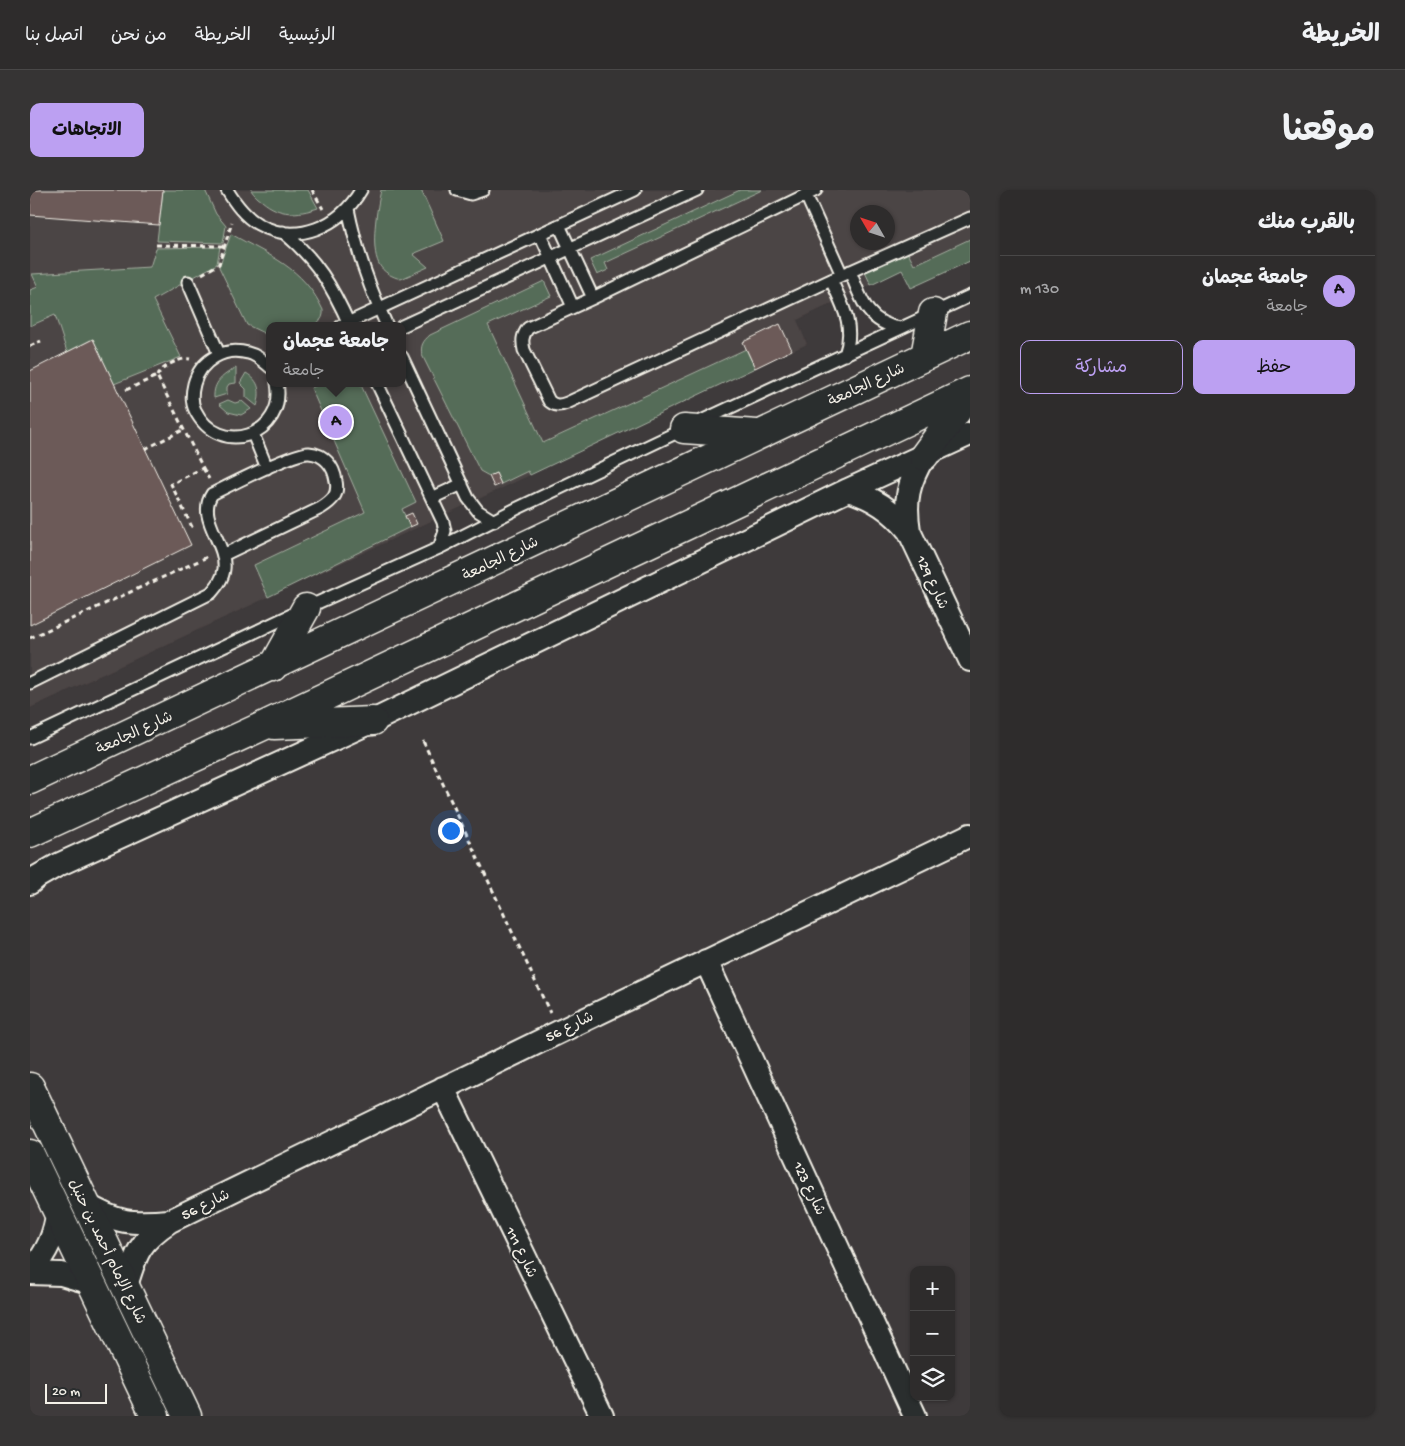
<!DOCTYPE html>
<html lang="ar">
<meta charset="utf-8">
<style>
:root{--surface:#2e2c2c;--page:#363434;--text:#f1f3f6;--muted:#a7a7a9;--line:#494848;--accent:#bca0f2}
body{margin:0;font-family:"Gochi Hand","Playpen Sans Arabic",sans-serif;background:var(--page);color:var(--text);direction:rtl}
.controls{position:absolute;right:15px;bottom:15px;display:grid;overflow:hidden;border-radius:10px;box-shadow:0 1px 4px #0004}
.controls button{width:45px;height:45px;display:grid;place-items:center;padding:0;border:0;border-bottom:1px solid var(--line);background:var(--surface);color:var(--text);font:25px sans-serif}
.compass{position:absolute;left:820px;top:15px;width:45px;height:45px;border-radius:50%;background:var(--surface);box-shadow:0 1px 4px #0004;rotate:309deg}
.scale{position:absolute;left:15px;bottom:12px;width:62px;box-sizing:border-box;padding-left:5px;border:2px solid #f4f1e8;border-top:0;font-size:14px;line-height:18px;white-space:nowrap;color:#f4f1e8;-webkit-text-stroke:4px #2a2d2e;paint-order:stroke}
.you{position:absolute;left:420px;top:640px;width:18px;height:18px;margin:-12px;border:4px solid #fff;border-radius:50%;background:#1a73e8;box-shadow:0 0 0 8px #1a73e833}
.badge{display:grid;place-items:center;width:32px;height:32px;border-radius:50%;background:var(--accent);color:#111;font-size:16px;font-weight:700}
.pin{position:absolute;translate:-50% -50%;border:2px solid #fff;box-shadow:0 1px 5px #0006}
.popup{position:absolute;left:236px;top:132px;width:140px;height:65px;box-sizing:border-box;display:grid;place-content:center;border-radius:10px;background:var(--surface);filter:drop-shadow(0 1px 4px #0005);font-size:16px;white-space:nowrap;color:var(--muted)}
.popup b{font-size:19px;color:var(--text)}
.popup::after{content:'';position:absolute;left:50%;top:100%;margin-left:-10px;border:10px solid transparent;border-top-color:var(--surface)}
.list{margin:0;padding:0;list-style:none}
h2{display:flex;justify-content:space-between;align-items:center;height:65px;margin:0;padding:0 20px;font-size:21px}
h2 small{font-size:16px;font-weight:400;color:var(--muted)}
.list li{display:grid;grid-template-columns:32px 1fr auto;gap:15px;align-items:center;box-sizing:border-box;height:70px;padding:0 20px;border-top:1px solid var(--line)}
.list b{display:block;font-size:19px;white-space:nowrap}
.list p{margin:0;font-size:16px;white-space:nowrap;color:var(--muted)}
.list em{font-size:16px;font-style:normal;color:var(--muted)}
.actions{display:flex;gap:10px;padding:15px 20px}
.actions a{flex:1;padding:11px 0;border:1px solid var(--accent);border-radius:10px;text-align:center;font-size:18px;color:var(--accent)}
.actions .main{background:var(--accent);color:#111}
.icon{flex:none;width:28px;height:28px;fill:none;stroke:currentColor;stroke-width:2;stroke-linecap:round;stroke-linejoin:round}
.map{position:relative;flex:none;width:940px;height:1226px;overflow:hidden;direction:ltr;border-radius:10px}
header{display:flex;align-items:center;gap:30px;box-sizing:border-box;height:70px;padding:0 25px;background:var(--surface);border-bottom:1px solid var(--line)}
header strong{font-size:24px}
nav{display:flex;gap:28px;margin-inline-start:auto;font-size:18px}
.intro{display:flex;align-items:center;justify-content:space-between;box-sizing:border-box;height:120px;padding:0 30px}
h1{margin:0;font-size:35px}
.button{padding:12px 22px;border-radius:10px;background:var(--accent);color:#111;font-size:18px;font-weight:700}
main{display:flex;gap:30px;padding:0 30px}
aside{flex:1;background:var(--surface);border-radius:10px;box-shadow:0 1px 4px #0004}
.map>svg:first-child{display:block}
.built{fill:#4c4444;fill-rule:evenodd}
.green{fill:#556c59;stroke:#a4aea0}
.building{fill:#6c5a59;stroke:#f4f1e8}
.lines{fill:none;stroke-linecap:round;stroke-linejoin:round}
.lane-casing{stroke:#f4f1e8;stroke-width:15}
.street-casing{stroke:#f4f1e8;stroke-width:26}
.secondary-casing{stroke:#f4f1e8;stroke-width:31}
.path{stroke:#f4f1e8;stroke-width:3;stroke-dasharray:5 4;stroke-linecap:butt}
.lane{stroke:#2a2d2e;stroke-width:11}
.street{stroke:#2a2d2e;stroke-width:22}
.secondary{stroke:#2a2d2e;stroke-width:28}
.labels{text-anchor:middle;stroke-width:4;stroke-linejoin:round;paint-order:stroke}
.street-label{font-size:15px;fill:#f4f1e8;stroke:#2a2d2e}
</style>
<header>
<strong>الخريطة</strong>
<nav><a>الرئيسية</a><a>الخريطة</a><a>من نحن</a><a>اتصل بنا</a></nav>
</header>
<div class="intro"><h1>موقعنا</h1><a class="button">الاتجاهات</a></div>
<main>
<aside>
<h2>بالقرب منك<small></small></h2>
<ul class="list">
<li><span class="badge">A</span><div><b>جامعة عجمان</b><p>جامعة</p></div><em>130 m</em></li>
</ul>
<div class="actions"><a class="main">حفظ</a><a>مشاركة</a></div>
</aside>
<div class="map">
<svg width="940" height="1226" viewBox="0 0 940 1226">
<rect width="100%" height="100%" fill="#3e3a3b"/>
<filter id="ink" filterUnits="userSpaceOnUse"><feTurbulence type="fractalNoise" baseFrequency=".02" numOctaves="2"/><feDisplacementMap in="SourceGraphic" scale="10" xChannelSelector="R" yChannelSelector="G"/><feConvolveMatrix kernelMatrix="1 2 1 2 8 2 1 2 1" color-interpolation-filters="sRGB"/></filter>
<g filter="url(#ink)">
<path class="built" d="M0 0H940V71L881 98 872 80 841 95 767 130 777 154 500 285 0 518ZM828 22H858V52H828ZM240 136H372V193H240Z"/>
<path class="green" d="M133 0H175L186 24 196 36 193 53 127 51Z
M221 0H278L288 18C267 25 250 26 232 11 228 8 224 5 221 0Z
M351 0H391L414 51 383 64 398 77 371 89C362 87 353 82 349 74 340 57 347 18 351 0Z
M710 0H732L575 73 578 80 567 85 560 70Z
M201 44C240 66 273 77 293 120 296 143 254 136 240 136V146L217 135 189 77Z
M940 49V71L881 98 872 80 841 95 834 80 877 61 884 75Z
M190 57 187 74 123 110 151 167 84 194 63 149 37 162 25 125 0 136V100L8 97 2 84 120 77 126 58Z
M514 91 521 106 458 135 513 253 716 159 725 178 500 285 498 281 471 294 466 283 459 286 450 281 392 165C390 156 393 151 400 145Z
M206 178V193L199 194 197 197V204L184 208C183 192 193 185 206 178Z
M216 183C230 191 231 202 227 216L216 207V199L210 193Z
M292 193H330L386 312 372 319 380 337 238 407 224 375 335 322 281 198Z
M198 210 205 213 212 211 221 219 211 225 198 222 189 214Z"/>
<path class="building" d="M0 0H133L129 35 0 25Z
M750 134 762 160 725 178 713 152Z
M63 149 161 355 0 435V181Z
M466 283 471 294 464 297 459 286Z
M382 323 387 334 380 337 375 326Z"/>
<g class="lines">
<defs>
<path id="lane" d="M197 0C205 13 214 26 228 34 267 56 310 36 331 0
M427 0 441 4 453 0
M786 0 563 108 498 138C492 146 492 151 494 160L519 211C525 216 529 216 537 213L801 90 940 28
M776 5 812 85
M318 19C326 59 340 99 357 136
M529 35 563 108
M253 42C287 70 302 96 320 136
M510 44 543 117
M820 81C831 109 837 133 870 138
M801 90C813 116 825 136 815 165
M158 92 189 164
M311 136 605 0
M372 136 667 0
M372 167 438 308 448 321 464 331
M240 177C233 171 227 165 218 163 194 156 170 171 164 194 162 202 161 212 165 220 189 269 257 246 247 193
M347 193 413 332 415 341 409 358
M223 244 237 278
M402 308 432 294
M0 493 181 403C187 396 193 389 194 379 197 353 166 328 182 304 198 296 264 262 279 263 294 264 304 276 306 291 309 305 302 311 291 318L193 365
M0 548 276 418 409 358 486 319 654 239 940 106"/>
<path id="street" d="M818 300C844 308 862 320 879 341L940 470
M879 341C874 310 878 293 894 266
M0 693 7 687 28 675 343 531 818 300 940 244
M676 771 885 1226
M413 898 572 1226
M54 1013C88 1034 101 1034 140 1031
M0 1082C17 1063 25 1045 28 1020
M0 1083 31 1084 62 1093
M96 1096C106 1062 110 1051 140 1031L529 842 940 645"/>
<path id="secondary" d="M895 166 903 123
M654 239 727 244
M894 266 940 203
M243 477 276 418
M244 535 343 531
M0 590C315 444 626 292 940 145
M0 643 233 536 940 201
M0 897 157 1226
M0 964 125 1226"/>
</defs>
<use href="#lane" class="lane-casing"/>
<use href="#street" class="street-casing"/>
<use href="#secondary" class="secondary-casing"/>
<path class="path" d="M282 0 293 19
M126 55 193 56
M172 84 189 74 202 32
M0 156 11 151
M127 186C131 177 150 167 160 169
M96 200 127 186 173 278 141 294 163 339
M115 259 155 239
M173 278 179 289
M0 448 177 367
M393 551 520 823"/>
<use href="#lane" class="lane"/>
<use href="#street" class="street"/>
<use href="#secondary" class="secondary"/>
</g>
</g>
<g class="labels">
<g class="street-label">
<text transform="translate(836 194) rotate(-25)" y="5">شارع الجامعة</text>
<text transform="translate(470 368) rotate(-26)" y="5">شارع الجامعة</text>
<text transform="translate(903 392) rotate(65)" y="5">شارع 129</text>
<text transform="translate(104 542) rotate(-25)" y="5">شارع الجامعة</text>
<text transform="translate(539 836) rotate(-26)" y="5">شارع 56</text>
<text transform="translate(780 998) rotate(65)" y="5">شارع 123</text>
<text transform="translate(175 1014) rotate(-26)" y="5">شارع 56</text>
<text transform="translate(78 1061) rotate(64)" y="5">شارع الإمام أحمد بن حنبل</text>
<text transform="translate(492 1062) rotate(64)" y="5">شارع 111</text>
</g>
</g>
</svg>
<div class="controls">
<button>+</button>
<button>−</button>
<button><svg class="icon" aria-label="layers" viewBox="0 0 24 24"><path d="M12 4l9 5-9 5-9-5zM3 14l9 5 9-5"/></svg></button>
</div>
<svg class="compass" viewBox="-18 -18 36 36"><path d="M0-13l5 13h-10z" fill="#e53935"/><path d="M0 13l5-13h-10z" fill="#a7a7a9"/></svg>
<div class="scale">20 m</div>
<div class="you"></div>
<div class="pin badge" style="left:306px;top:232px">A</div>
<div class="popup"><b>جامعة عجمان</b>جامعة</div>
</div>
</main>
